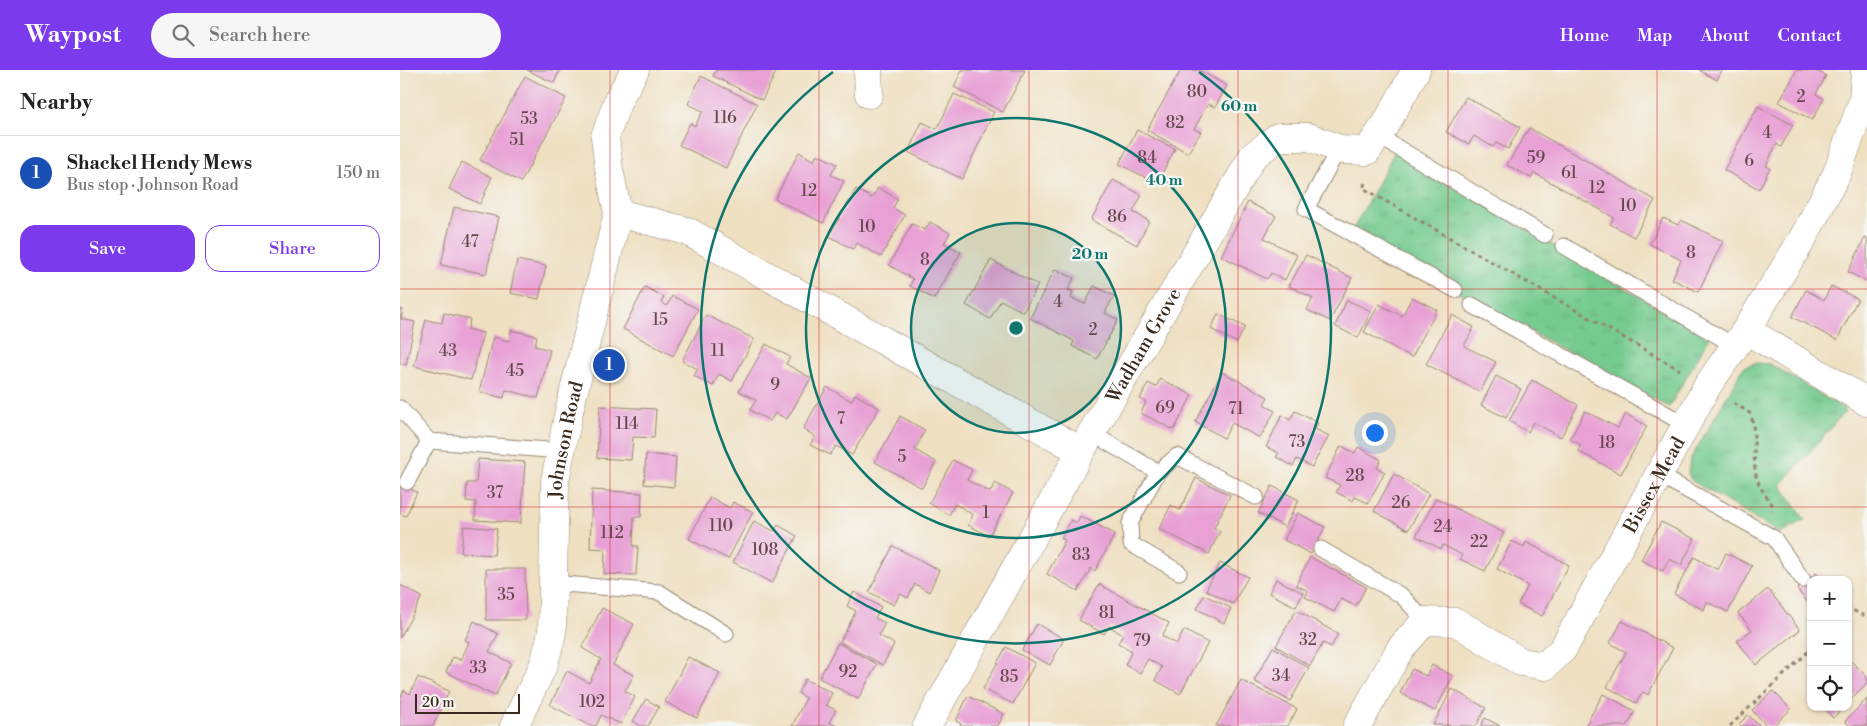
<!DOCTYPE html>
<meta charset="utf-8">
<style>
:root{--surface:#fff;--page:#f6f6f6;--text:#222;--muted:#767676;--line:#e0e0e0;--accent:#7c3aed}
body{margin:0;font-family:"Libre Bodoni",serif;background:var(--page);color:var(--text)}
.controls{position:absolute;right:15px;bottom:15px;display:grid;overflow:hidden;border-radius:10px;box-shadow:0 1px 4px #0004}
.controls button{width:45px;height:45px;display:grid;place-items:center;padding:0;border:0;border-bottom:1px solid var(--line);background:var(--surface);color:var(--text);font:25px sans-serif}
.scale{position:absolute;left:15px;bottom:12px;width:105px;box-sizing:border-box;padding-left:5px;border:2px solid #3b2a1e;border-top:0;font-size:14px;line-height:18px;white-space:nowrap;color:#3b2a1e;-webkit-text-stroke:4px #f6f6f2;paint-order:stroke}
.you{position:absolute;left:974px;top:362px;width:18px;height:18px;margin:-12px;border:4px solid #fff;border-radius:50%;background:#1a73e8;box-shadow:0 0 0 8px #1a73e833}
.badge{display:grid;place-items:center;width:32px;height:32px;border-radius:50%;background:var(--accent);color:#fff;font-size:16px;font-weight:700}
.pin{position:absolute;translate:-50% -50%;border:2px solid #fff;box-shadow:0 1px 5px #0006}
.list{margin:0;padding:0;list-style:none}
h2{display:flex;justify-content:space-between;align-items:center;height:65px;margin:0;padding:0 20px;font-size:21px}
h2 small{font-size:16px;font-weight:400;color:var(--muted)}
.list li{display:grid;grid-template-columns:32px 1fr auto;gap:15px;align-items:center;box-sizing:border-box;height:75px;padding:0 20px;border-top:1px solid var(--line)}
.list b{display:block;font-size:19px;white-space:nowrap}
.list p{margin:0;font-size:16px;white-space:nowrap;color:var(--muted)}
.list em{font-size:16px;font-style:normal;color:var(--muted)}
.actions{display:flex;gap:10px;padding:15px 20px}
.actions a{flex:1;padding:11px 0;border:1px solid var(--accent);border-radius:15px;text-align:center;font-size:18px;color:var(--accent)}
.actions .main{background:var(--accent);color:#fff}
.icon{flex:none;width:28px;height:28px;fill:none;stroke:currentColor;stroke-width:2;stroke-linecap:round;stroke-linejoin:round}
.map{position:relative;flex:none;width:1467px;height:656px;overflow:hidden}
header{display:flex;align-items:center;gap:30px;box-sizing:border-box;height:70px;padding:0 25px;background:var(--accent);color:#fff}
header strong{font-size:24px}
nav{display:flex;gap:28px;margin-inline-start:auto;font-size:18px}
.search{width:350px;height:45px;background:var(--page);display:flex;align-items:center;gap:12px;box-sizing:border-box;padding:0 18px;border-radius:28px;color:var(--muted);font-size:19px}
main{display:flex}
aside{flex:1;background:var(--surface)}
.map>svg:first-child{display:block}
.grass{fill:url(#grass-tufts);stroke:#587a56}
.building{fill:#e8a0d5}
.lines{fill:none;stroke-linecap:round;stroke-linejoin:round}
.service-casing{stroke:#958570;stroke-width:17}
.minor-casing{stroke:#958570;stroke-width:29}
.path{stroke:#958570;stroke-width:3;stroke-dasharray:4 4;stroke-linecap:butt}
.service{stroke:#fff;stroke-width:15}
.minor{stroke:#fff;stroke-width:28}
.grid{fill:none;stroke:#d62828;stroke-width:1;stroke-opacity:0.55}
.ring{fill:none;stroke:#0f766e;stroke-width:2.5}
.labels{text-anchor:middle;stroke-width:4.5;stroke-linejoin:round;paint-order:stroke}
.number-label{font-size:16px;fill:#66484c}
.street-label{font-size:19px;fill:#3b2a1e;stroke:#f6f6f2}
.centre{fill:#0f766e;stroke:#f6f6f2;stroke-width:2.5}
.ring-label{font-size:15px;text-anchor:middle;font-weight:bold;fill:#0f766e;stroke:#f6f6f2;stroke-width:4.5;stroke-linejoin:round;paint-order:stroke}
</style>
<header>
<strong>Waypost</strong>
<div class="search"><svg class="icon" aria-label="search" viewBox="0 0 24 24"><circle cx="10" cy="10" r="6"/><path d="M15 15l6 6"/></svg>Search here</div>
<nav><a>Home</a><a>Map</a><a>About</a><a>Contact</a></nav>
</header>
<main>
<aside>
<h2>Nearby<small></small></h2>
<ul class="list">
<li><span class="badge" style="background:#1a4fb4">1</span><div><b>Shackel Hendy Mews</b><p>Bus stop · Johnson Road</p></div><em>150 m</em></li>
</ul>
<div class="actions"><a class="main">Save</a><a>Share</a></div>
</aside>
<div class="map">
<svg width="1467" height="656" viewBox="0 0 1467 656">
<defs>
<pattern id="grass-tufts" width="24" height="20" patternUnits="userSpaceOnUse" patternTransform="scale(1.25)"><rect width="24" height="20" fill="#75cb8f"/><path d="M3 7l-1-3M5 7V3M7 7l1-3M15 17l-1-3M17 17v-4M19 17l1-3" fill="none" stroke="#66ae7b"/></pattern>
</defs>
<rect width="100%" height="100%" fill="#f6f6f2"/>
<filter id="ink" filterUnits="userSpaceOnUse"><feTurbulence type="fractalNoise" baseFrequency=".02" numOctaves="2"/><feDisplacementMap in="SourceGraphic" scale="10" xChannelSelector="R" yChannelSelector="G"/><feConvolveMatrix kernelMatrix="1 2 1 2 8 2 1 2 1" color-interpolation-filters="sRGB"/></filter>
<filter id="wash" filterUnits="userSpaceOnUse"><feTurbulence type="fractalNoise" baseFrequency=".0096" numOctaves="4" result="noise"/><feDisplacementMap in="SourceGraphic" scale="20" xChannelSelector="R" yChannelSelector="G"/><feGaussianBlur stdDeviation="1.12" result="paint"/><feColorMatrix in="noise" values="0 0 0 0 0 0 0 0 0 0 0 0 0 0 0 0 0 1.4 0 .05"/><feComposite in="paint" operator="in"/></filter>
<g filter="url(#wash)">
<rect width="100%" height="100%" fill="#efe0c2"/>
<path class="grass" d="M995 81 1309 268 1269 337 951 163Z
M1355 293 1370 294 1446 340 1381 415 1405 450 1380 463 1292 411 1288 404 1290 390 1344 297Z"/>
<g id="blocks">
<path class="building" d="M127 0H160L154 13Z
M316 0H377L362 30 313 6Z
M562 0H625L603 42 554 17Z
M781 0H799L827 16 815 37 808 34 794 59 801 62 788 83 747 60Z
M1299 0H1322L1317 10Z
M1397 0H1415L1426 6 1416 24 1424 29 1412 50 1379 32Z
M125 6 166 28 121 112 80 90Z
M301 6 357 34 326 98 279 75 290 53 295 56 303 41 288 34Z
M554 24 594 42 562 109 508 82 522 52 537 59Z
M1066 27 1120 57 1108 79 1096 73 1093 77 1074 66 1069 74 1046 62Z
M1358 36 1393 55 1381 77 1377 74 1371 85 1366 96 1370 98 1359 119 1324 100Z
M1129 58 1255 130 1234 167 1210 154 1214 148 1201 140 1134 103 1131 108 1107 95Z
M737 60 775 79 757 113 719 94Z
M399 82 414 91 417 84 437 94 431 105 444 111 423 153 375 129Z
M62 92 92 107 80 134 49 119Z
M713 110 742 125 733 142 749 151 737 175 691 150Z
M478 118 498 129 493 138 505 145 481 187 457 173 453 179 429 166 456 119 472 128Z
M848 132 876 146 864 168 897 185 885 210 871 203 867 209 821 186Z
M54 137 99 147 86 204 41 195Z
M1263 148 1278 155 1281 150 1323 171 1298 222 1272 209 1281 190 1250 174Z
M530 152 550 163 544 173 561 182 534 229 510 216 513 209 489 195 512 154 525 160Z
M1465 168 1467 169V212L1448 202Z
M906 185 952 208 930 251 907 240 913 228 889 216Z
M117 190 146 196 139 229 110 223Z
M591 190 638 215 623 242 601 230 590 249 566 235Z
M655 199 674 208 668 220 673 222 671 228 685 234 694 216 714 226 705 243 718 250 697 289 672 276 674 271 630 248Z
M1431 216 1458 229 1437 270 1392 247 1406 220 1424 230Z
M245 217 264 227 261 232 267 236 272 226 298 239 273 286 223 259Z
M1012 227 1037 240 1012 287 964 262 979 234 1002 246Z
M947 230 971 241 958 268 935 256Z
M0 239 3 240 1 249 15 252 6 295 0 293Z
M44 243 70 249 68 259 83 263 71 310 14 296 26 250 42 253Z
M818 244 845 257 837 273 811 259Z
M306 245 354 269 332 311 319 304 313 316 294 306 298 299 282 291Z
M1052 245 1074 257 1064 276 1096 292 1080 322 1026 294Z
M111 260 137 266 135 276 150 280 138 328 106 320 104 328 79 322 93 267 109 271Z
M366 274 390 287 386 294 411 308 387 349 375 343 370 351 350 340 356 330 339 321Z
M822 302 868 327 864 334 875 341 860 368 832 353 824 368 795 352Z
M1096 306 1121 319 1106 348 1081 335Z
M760 309 792 325 774 360 741 343 746 332 740 329 748 313 756 317Z
M1132 310 1178 335 1161 367 1133 352 1128 362 1109 351Z
M427 317 451 331 455 324 479 338 452 385 436 376 430 385 410 375 415 366 403 359Z
M200 336 256 339 254 368 233 367 231 390 197 388Z
M895 341 918 353 915 359 929 366 912 397 897 389 893 396 876 387 879 383 866 377 882 345 890 350Z
M1185 341 1218 358 1226 344 1247 356 1221 404 1178 381 1181 375 1170 369Z
M500 346 525 360 515 380 536 392 522 418 475 392Z
M941 376 955 383 958 377 981 390 977 398 985 402 968 433 955 427 953 431 936 422 940 415 925 408Z
M246 384 276 387 274 417 244 414Z
M78 389 125 392 121 453 75 450 76 432 66 431 67 413H76Z
M553 390 572 400 567 410 590 422 595 413 613 423 589 466 568 455 573 445 564 439 555 434 549 445 529 433Z
M994 404 1029 424 1008 460 974 441Z
M796 408 830 425 814 458 820 461 809 484 759 459 771 435 780 440Z
M0 414 17 422 6 446 0 444Z
M872 416 899 430 885 457 858 443Z
M192 420 242 423 241 447H234L233 476H238L236 505 204 504 205 479 190 478Z
M310 427 330 438 333 432 353 442 328 489 289 469Z
M1036 428 1104 463 1085 501 1060 489 1062 485 1043 475 1041 479 1016 466Z
M898 443 925 457 911 484 884 470Z
M680 446 715 464 695 501 691 498 678 521 647 504 665 470 661 468 671 450 677 453Z
M354 451 374 461 378 455 397 466 372 513 333 492Z
M1261 452 1295 469 1281 495 1269 489 1263 501 1241 490Z
M64 456 97 459 94 485 61 483Z
M1112 471 1124 477 1126 472 1169 495 1142 546 1118 534 1128 516 1097 499Z
M493 476 539 500 529 522 515 514 508 528 500 524 494 535 469 522Z
M1326 483 1352 496 1328 542 1307 532 1304 540 1274 524 1294 487 1318 500Z
M910 487 966 517 956 536 941 529 934 542 905 527 908 521 896 515Z
M820 493 848 507 833 534 806 520Z
M86 499H125L126 550H86Z
M1416 503 1421 510H1411V537L1397 519Z
M876 509 903 523 896 537 869 523Z
M699 514 769 553 762 566 777 574 784 560 808 573 780 624 755 610 762 597 748 589 740 603 725 595 732 581 718 573 723 565 709 556 704 564 679 550Z
M0 515 22 527 0 568Z
M1368 519 1400 560 1356 595 1337 571 1352 560 1338 543Z
M454 522 481 537 475 548 485 553 479 565 494 574 483 595 440 572 456 541 447 536Z
M804 525 831 538 824 553 797 539Z
M202 538 234 554 213 595 234 605 225 621 235 627 221 654 201 645 196 656H191L150 635 167 601 189 613 201 589 182 578Z
M896 540 938 564 931 577 923 573 910 596 876 576Z
M74 551 98 564 89 582 111 593 95 626 46 602 53 587 61 590 69 572 65 570Z
M1222 551 1273 578 1248 625 1243 622 1236 633 1207 617 1226 582 1210 573Z
M637 554 664 569 650 595 622 580Z
M438 573 477 594 458 629 419 608Z
M606 577 635 593 613 634 583 619Z
M873 577 909 598 890 631 854 611Z
M288 587 320 603 297 648 265 632Z
M1448 588 1467 607V613L1448 632Z
M1032 595 1053 606 1035 641 1000 623 1012 599 1026 606Z
M18 607 49 621 33 656H0V629L4 620 10 624Z
M405 609 432 623 426 635 436 640 429 652 437 656H392L406 628 398 623Z
M841 610 897 639 888 656H816Z
M1052 619 1086 638 1076 656 1033 655Z
M1373 621 1391 639 1373 656H1367L1352 640Z
M1203 624 1235 641 1227 656H1185Z
M568 626 604 644 598 656H560L561 654 556 651Z
M246 629 259 637 248 656H241L233 651Z
M1467 629V656H1450L1445 651Z
M1423 637H1444L1433 648Z
M1348 645 1360 656H1341L1339 654Z
M1085 648 1100 656H1081Z"/>
</g>
</g>
<g filter="url(#ink)">
<use href="#blocks" fill-opacity="0" stroke="#958570" stroke-width="1"/>
<g class="lines">
<defs>
<path id="service" d="M978 66 1145 165
M939 78 906 139 1055 220
M1164 176 1335 276
M1072 235 1286 355
M0 338 29 371
M691 363 758 402 730 453 731 474 779 502
M758 402 777 386 856 427
M1259 405 1374 468 1403 510
M7 412 29 371 161 381
M921 479 1002 526 1025 551
M153 513 259 522 326 564"/>
<g id="minor">
<path d="M468 0 469 24"/>
<path d="M218 143 287 161 681 381"/>
<path d="M1346 260 1467 332"/>
<path id="s1" d="M114 656 144 594 152 563 155 411 169 341 218 143 209 99 205 67 218 30 235 0"/>
<path id="s2" d="M527 656 681 381 853 86 878 67H909L942 80 967 81 986 54 1016 0"/>
<path id="s3" d="M957 656 1000 579 1025 551 1056 552 1121 592 1145 596 1163 579 1308 315 1346 260 1402 170 1437 103 1463 30 1465 0"/>
</g>
</defs>
<use href="#service" class="service-casing"/>
<use href="#minor" class="minor-casing"/>
<path class="path" d="M965 113 963 118 1280 300
M1334 333 1351 344C1356 365 1353 379 1355 399 1356 414 1366 426 1374 437
M1448 535 1452 540 1467 547
M1330 656 1411 579"/>
<use href="#service" class="service"/>
<use href="#minor" class="minor"/>
</g>
</g>
<path class="grid" d="M210 0V656M419 0V656M629 0V656M838 0V656M1048 0V656M1257 0V656M0 219H1467M0 437H1467"/>
<circle cx="616" cy="258" r="105" fill="#0f766e" fill-opacity=".12"/>
<g class="ring">
<circle cx="616" cy="258" r="105"/>
<circle cx="616" cy="258" r="210"/>
<path d="M799 2A315 315 0 1 1 433 2"/>
</g>
<g class="labels">
<g class="number-label">
<text x="797" y="27">80</text>
<text x="1401" y="32">2</text>
<text x="325" y="53">116</text>
<text x="129" y="54">53</text>
<text x="775" y="58">82</text>
<text x="1367" y="68">4</text>
<text x="117" y="75">51</text>
<text x="747" y="93">84</text>
<text x="1136" y="93">59</text>
<text x="1349" y="96">6</text>
<text x="1169" y="108">61</text>
<text x="1197" y="123">12</text>
<text x="409" y="126">12</text>
<text x="1228" y="141">10</text>
<text x="717" y="152">86</text>
<text x="467" y="162">10</text>
<text x="70" y="177">47</text>
<text x="1291" y="188">8</text>
<text x="525" y="195">8</text>
<text x="658" y="237">4</text>
<text x="260" y="255">15</text>
<text x="693" y="265">2</text>
<text x="48" y="286">43</text>
<text x="318" y="286">11</text>
<text x="115" y="306">45</text>
<text x="375" y="320">9</text>
<text x="765" y="343">69</text>
<text x="836" y="344">71</text>
<text x="441" y="354">7</text>
<text x="227" y="359">114</text>
<text x="897" y="377">73</text>
<text x="1207" y="378">18</text>
<text x="502" y="392">5</text>
<text x="955" y="411">28</text>
<text x="95" y="428">37</text>
<text x="1001" y="438">26</text>
<text x="586" y="448">1</text>
<text x="321" y="461">110</text>
<text x="1043" y="462">24</text>
<text x="212" y="468">112</text>
<text x="1079" y="477">22</text>
<text x="365" y="485">108</text>
<text x="681" y="490">83</text>
<text x="106" y="530">35</text>
<text x="707" y="548">81</text>
<text x="908" y="575">32</text>
<text x="742" y="576">79</text>
<text x="78" y="603">33</text>
<text x="448" y="607">92</text>
<text x="881" y="611">34</text>
<text x="609" y="612">85</text>
<text x="192" y="637">102</text>
</g>
<g class="street-label">
<text dy="7" stroke="none"><textPath href="#s2" startOffset="438">Wadham Grove</textPath></text>
<text dy="7" stroke="none"><textPath href="#s1" startOffset="295">Johnson Road</textPath></text>
<text dy="7" stroke="none"><textPath href="#s3" startOffset="470">Bissex Mead</textPath></text>
</g>
</g>
<circle cx="616" cy="258" r="8" class="centre"/>
<g class="ring-label">
<text x="839" y="41">60 m</text>
<text x="764" y="115">40 m</text>
<text x="690" y="189">20 m</text>
</g>
</svg>
<div class="controls">
<button>+</button>
<button>−</button>
<button><svg class="icon" aria-label="locate" viewBox="0 0 24 24"><circle cx="12" cy="12" r="6"/><path d="M12 2v4M12 18v4M2 12h4M18 12h4"/></svg></button>
</div>
<div class="scale">20 m</div>
<div class="you"></div>
<div class="pin badge" style="left:209px;top:295px;background:#1a4fb4">1</div>
</div>
</main>
